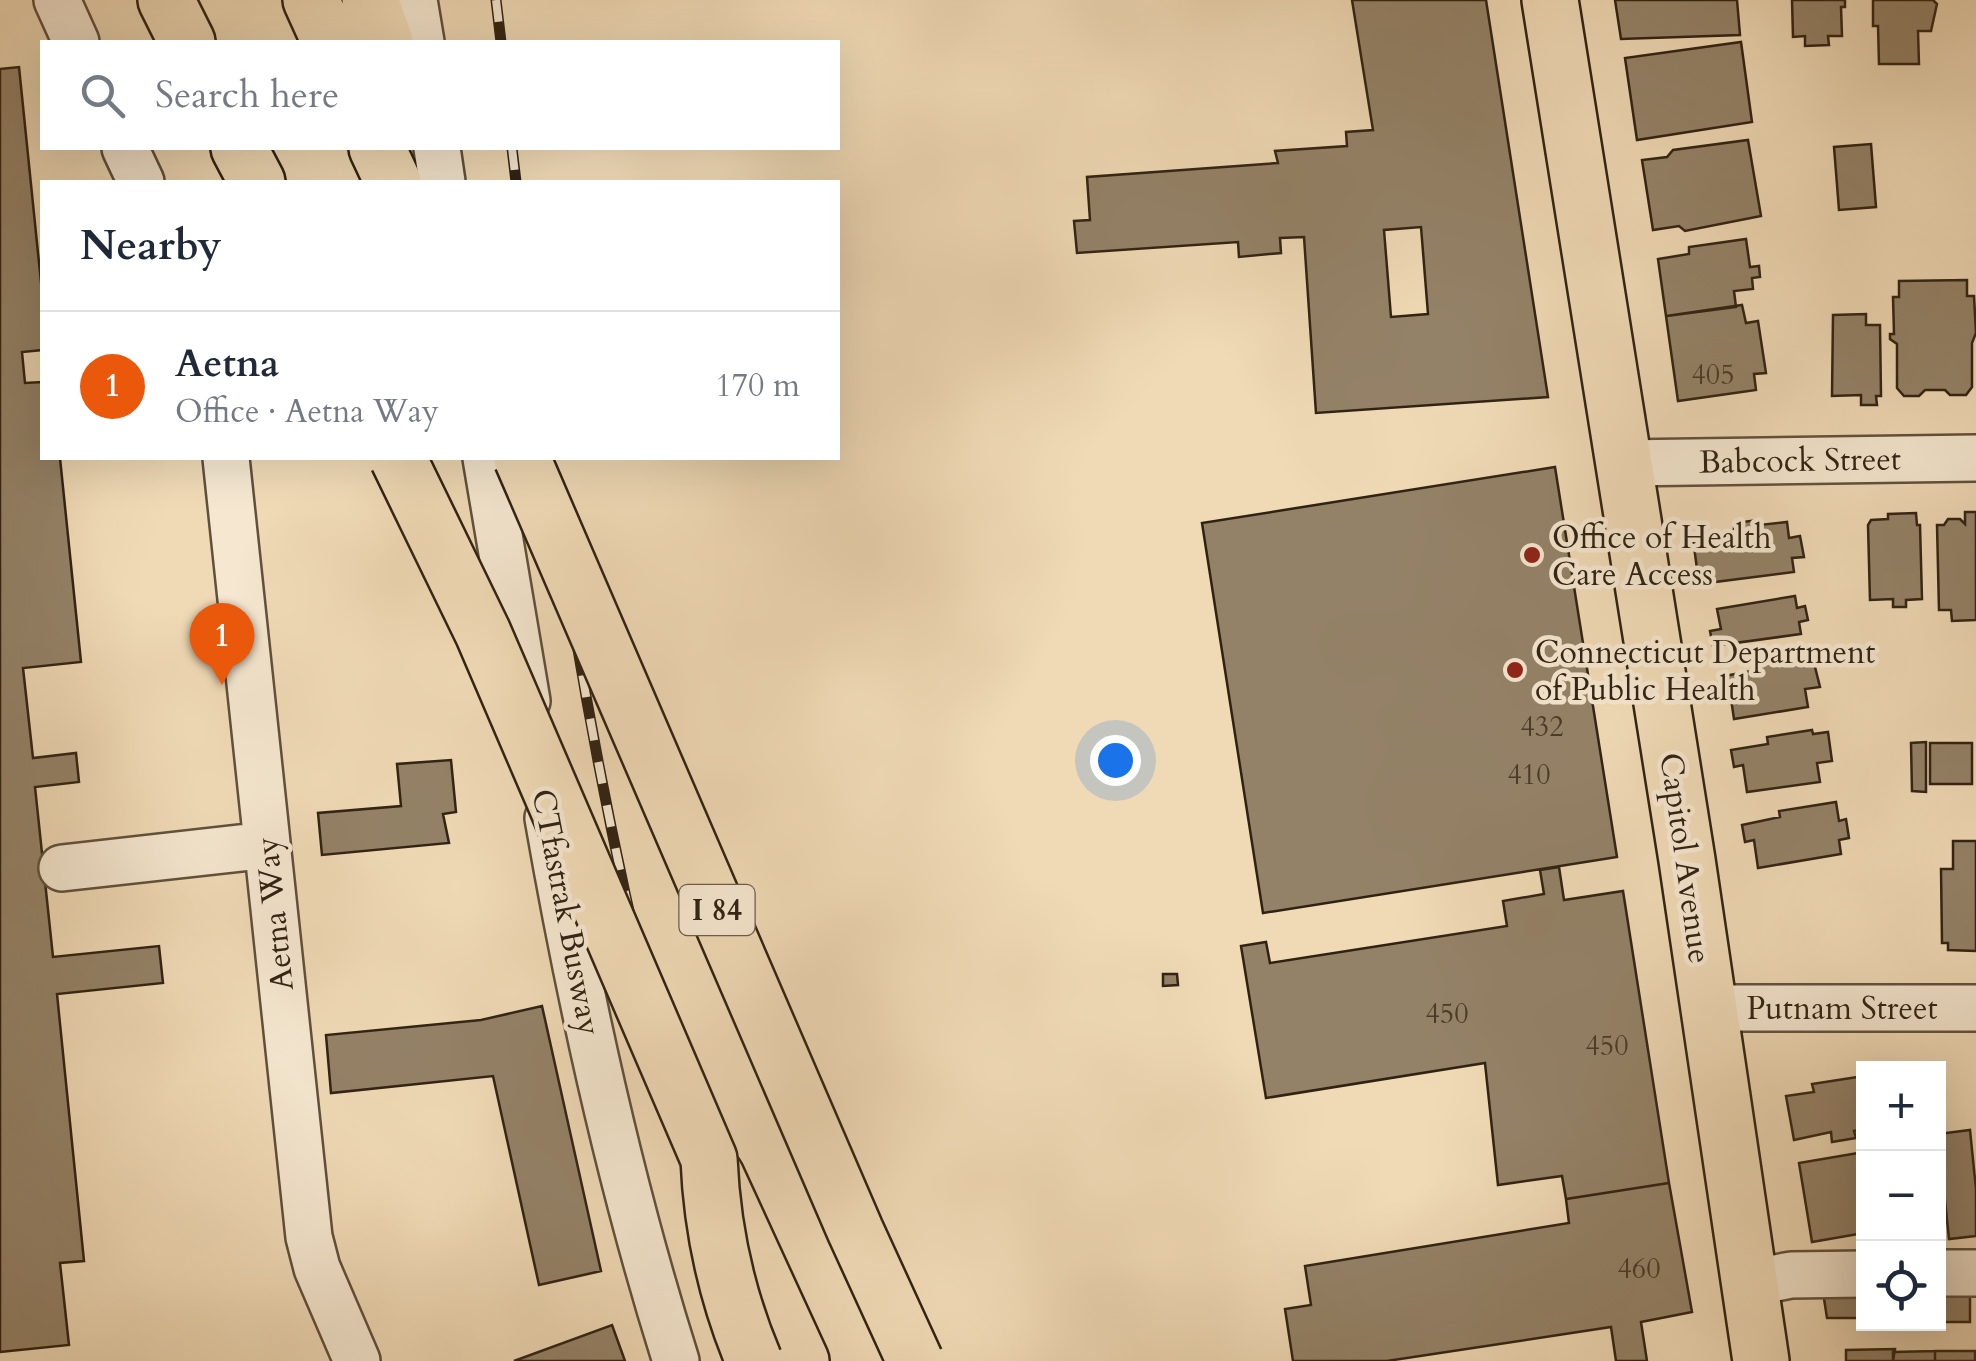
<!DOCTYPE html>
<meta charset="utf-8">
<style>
:root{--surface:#fff;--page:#f6f6f7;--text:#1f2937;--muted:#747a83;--line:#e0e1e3;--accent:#ea580c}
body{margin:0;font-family:Cardo,serif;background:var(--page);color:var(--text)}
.controls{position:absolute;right:30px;bottom:30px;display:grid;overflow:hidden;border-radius:0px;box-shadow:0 10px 40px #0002}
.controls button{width:90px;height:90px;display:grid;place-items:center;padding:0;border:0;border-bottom:2px solid var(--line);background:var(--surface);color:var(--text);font:50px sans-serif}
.you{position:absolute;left:1115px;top:760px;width:35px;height:35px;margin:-25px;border:8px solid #fff;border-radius:50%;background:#1a73e8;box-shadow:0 0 0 15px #1a73e833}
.badge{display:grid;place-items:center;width:65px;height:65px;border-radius:50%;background:var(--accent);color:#fff;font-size:32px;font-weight:700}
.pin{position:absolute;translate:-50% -82px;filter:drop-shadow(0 2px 5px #0008)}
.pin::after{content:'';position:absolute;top:52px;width:35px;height:30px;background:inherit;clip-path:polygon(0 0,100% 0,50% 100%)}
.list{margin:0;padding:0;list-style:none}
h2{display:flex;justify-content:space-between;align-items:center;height:130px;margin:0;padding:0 40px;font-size:42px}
h2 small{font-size:32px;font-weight:400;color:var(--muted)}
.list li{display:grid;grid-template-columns:65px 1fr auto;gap:30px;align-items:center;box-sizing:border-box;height:150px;padding:0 40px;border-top:2px solid var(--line)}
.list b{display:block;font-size:38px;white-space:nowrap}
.list p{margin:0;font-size:32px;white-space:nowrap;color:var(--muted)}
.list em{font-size:32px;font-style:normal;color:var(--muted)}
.icon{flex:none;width:55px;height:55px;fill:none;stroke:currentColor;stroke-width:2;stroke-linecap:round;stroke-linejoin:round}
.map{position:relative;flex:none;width:1976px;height:1361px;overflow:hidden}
.search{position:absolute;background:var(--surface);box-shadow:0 10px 40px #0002;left:40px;top:40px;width:800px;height:110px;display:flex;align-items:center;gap:25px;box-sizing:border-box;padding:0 35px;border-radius:0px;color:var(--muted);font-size:38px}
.panel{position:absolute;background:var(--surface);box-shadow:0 10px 40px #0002;left:40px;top:180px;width:800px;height:280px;border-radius:0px}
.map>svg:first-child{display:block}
.building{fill:#948268;stroke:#302213;stroke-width:2.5;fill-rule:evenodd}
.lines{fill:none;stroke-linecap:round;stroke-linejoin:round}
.minor-casing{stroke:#60503c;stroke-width:50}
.major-casing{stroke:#302213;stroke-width:60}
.highway-casing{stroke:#302213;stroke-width:60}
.minor{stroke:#f5e7d0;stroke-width:45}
.major{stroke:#f0dab6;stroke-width:55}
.highway{stroke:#f0dab6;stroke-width:55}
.rail-casing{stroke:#302213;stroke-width:11}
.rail{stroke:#f5e7d0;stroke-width:8;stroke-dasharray:22;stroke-linecap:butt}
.highway-bridge-casing{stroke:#302213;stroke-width:60;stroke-linecap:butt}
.highway-bridge{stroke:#f0dab6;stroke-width:55}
.poi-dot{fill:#8f2418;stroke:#f5e7d0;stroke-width:4}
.labels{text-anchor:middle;stroke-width:9;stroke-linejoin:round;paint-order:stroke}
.number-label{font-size:28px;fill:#493a28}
.shield{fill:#f5e7d0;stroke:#6b5d4c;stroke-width:2.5}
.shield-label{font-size:30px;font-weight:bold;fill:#302213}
.street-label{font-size:32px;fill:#302213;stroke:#f5e7d0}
.poi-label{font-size:32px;fill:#302213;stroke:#f5e7d0;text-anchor:start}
</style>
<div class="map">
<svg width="1976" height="1361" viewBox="0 0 1976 1361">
<rect width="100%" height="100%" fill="#f0dab6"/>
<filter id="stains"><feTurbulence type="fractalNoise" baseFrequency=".002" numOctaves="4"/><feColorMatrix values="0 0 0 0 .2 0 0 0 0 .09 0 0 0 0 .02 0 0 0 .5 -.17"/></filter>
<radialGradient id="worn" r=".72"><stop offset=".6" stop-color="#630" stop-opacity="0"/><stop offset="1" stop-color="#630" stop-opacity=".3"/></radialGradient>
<path class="building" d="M1352 0H1486L1548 397 1316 413 1304 237 1280 238 1281 253 1239 257 1238 242 1077 253 1074 221 1090 220 1087 177 1278 163 1275 151 1347 146 1346 132 1373 130ZM1421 227 1428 314 1391 317 1384 230Z
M1615 0H1737L1740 35 1621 39Z
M1792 0H1845V7H1841L1842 36H1828L1829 45 1805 46V36L1793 37Z
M1873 0H1933L1937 4 1931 31H1918L1919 64H1879L1878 26H1873Z
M1741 42 1752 122 1637 140 1625 58Z
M19 67 42 292V350L22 352 25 383 42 382V458H60L81 662 23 668 33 758 76 753 79 782 35 787 53 957 159 946 163 983 57 994 84 1261 60 1263 69 1345 0 1352V69Z
M1748 140 1761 216 1685 231 1679 226 1653 230 1642 160 1667 157 1673 150Z
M1871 144 1876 207 1839 210 1834 147Z
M1746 239 1750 267 1759 266 1760 277 1752 278 1753 289 1734 291 1736 307 1666 316 1658 259 1689 254V247Z
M1967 280V296H1974L1976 333 1972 343V387L1966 395H1950L1945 390H1925L1919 396H1904L1897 388V344L1890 339V334H1894L1893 297H1899V281Z
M1742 305 1746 323 1758 321 1766 373 1754 374 1756 390 1678 401 1666 316Z
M1866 314V325H1880L1881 396H1876L1877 405H1861V395L1832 396 1833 315Z
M1555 467 1617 857 1263 913 1202 523Z
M1965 512H1976V620L1952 621 1951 610H1939L1937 525H1944L1948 519H1960L1965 524Z
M1916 513 1917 525H1920L1922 599 1906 600V607H1893V599L1870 600 1868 525 1871 520 1888 519V514Z
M1759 520 1760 525 1787 522 1789 538 1800 536 1804 557 1792 558 1794 572 1699 584 1693 539 1734 530V523Z
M1795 596 1797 608 1805 606 1808 620 1799 622 1801 634 1713 646 1710 631 1721 629 1717 609Z
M1800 656 1801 661 1813 659 1820 687 1805 689 1808 707 1734 719 1730 692 1722 694 1719 677 1757 670 1755 663Z
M1812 730 1813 734 1828 732 1832 761 1817 763 1820 782 1747 792 1743 765 1734 767 1731 750 1768 744 1767 737Z
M1926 742V792L1912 791 1911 743Z
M1930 743H1972V784H1930Z
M451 760 456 812 443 814 449 843 322 855 318 813 401 806 397 764Z
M1836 802 1839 821 1846 819 1849 838 1839 840 1841 854 1758 868 1754 840 1745 842 1742 825 1780 817 1779 811Z
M1953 841H1976V951L1948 950V943H1942L1941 869H1953Z
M1559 867 1564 900 1623 891 1669 1183 1566 1199 1562 1176 1498 1185 1485 1063 1266 1098 1241 946 1266 942 1270 963 1507 926 1503 901 1544 894 1540 870Z
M1163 974H1177L1178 985 1163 986Z
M542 1006 601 1271 539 1285 493 1076 331 1093 326 1035 481 1020Z
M1864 1076V1129L1854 1131 1856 1138 1832 1142 1831 1132 1794 1140 1786 1096 1814 1092 1812 1084Z
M1970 1130 1976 1189V1236L1949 1239 1938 1134Z
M1864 1152V1233L1812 1242 1799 1163Z
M1669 1183 1692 1312 1641 1322 1647 1361H1616L1611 1327 1387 1361H1293L1285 1309 1311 1305 1305 1266 1569 1223 1566 1199Z
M1822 1286H1864V1318H1827Z
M1938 1286H1970V1322H1938Z
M612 1325 625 1361H514Z
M1895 1349 1893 1361H1846V1350Z
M1935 1351H1975V1361H1935Z
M1935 1351V1361H1893V1352Z"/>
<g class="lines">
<defs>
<path id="minor" d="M57 0 76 42
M414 0 421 42
M125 148 141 182
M437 148 442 182
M226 458 309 1237 317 1268 357 1361
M486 458 527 701
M1624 463 1976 458
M548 818C580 1001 620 1184 676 1361
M62 868 267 845
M1708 1008H1976
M1938 1273H1976
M1750 1283 1791 1275 1864 1274"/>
<path id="major" d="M1550 0 1687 860 1761 1361"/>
<path id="highway" d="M166 0 187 42
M311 0 330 42
M370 0 385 42
M239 148 257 182
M377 148 393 182
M716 1176 801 1361"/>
</defs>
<use href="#minor" class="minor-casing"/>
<use href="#major" class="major-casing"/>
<use href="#highway" class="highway-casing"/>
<use href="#minor" class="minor"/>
<use href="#major" class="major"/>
<use href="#highway" class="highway"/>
<defs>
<path id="rail" d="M496 0 501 42
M512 148 516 182
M549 458C581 698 629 938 694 1172 711 1235 732 1298 751 1361"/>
</defs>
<use href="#rail" class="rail-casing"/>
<use href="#rail" class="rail"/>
<defs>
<path id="highway-bridge" d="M398 458 483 633 709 1159C712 1230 726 1295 754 1361
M522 458 855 1230 915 1361"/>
</defs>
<use href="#highway-bridge" class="highway-bridge-casing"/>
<use href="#highway-bridge" class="highway-bridge"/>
</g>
<g class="poi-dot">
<circle cx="1532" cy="555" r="10"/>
<circle cx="1515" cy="670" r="10"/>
</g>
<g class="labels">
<g class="number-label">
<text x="1713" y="384">405</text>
<text x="1542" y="736">432</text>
<text x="1529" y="784">410</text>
<text x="1447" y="1023">450</text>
<text x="1607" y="1055">450</text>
<text x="1639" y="1278">460</text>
</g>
<rect class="shield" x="679.5" y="885" width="75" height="50" rx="8"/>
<g class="shield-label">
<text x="717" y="920">I 84</text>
</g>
<g class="street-label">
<text transform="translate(1800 460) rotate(-1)" y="11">Babcock Street</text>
<text transform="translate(1686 858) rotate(82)" y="11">Capitol Avenue</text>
<text transform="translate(567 912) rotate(79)" y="11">CTfastrak Busway</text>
<text transform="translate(274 914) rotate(-96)" y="11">Aetna Way</text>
<text x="1842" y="1019">Putnam Street</text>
</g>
<g class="poi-label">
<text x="1552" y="548">Office of Health<tspan x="1552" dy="37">Care Access</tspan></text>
<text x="1535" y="663">Connecticut Department<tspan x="1535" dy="37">of Public Health</tspan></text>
</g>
</g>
<rect width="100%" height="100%" filter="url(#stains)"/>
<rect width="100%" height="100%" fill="url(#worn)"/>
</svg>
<div class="controls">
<button>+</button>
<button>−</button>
<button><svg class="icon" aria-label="locate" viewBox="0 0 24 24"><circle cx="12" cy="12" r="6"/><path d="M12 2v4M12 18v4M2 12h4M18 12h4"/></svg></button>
</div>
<div class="you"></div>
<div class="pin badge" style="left:222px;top:685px">1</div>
<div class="search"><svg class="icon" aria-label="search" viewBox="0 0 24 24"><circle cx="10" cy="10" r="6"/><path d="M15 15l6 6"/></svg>Search here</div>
<section class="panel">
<h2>Nearby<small></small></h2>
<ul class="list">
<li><span class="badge">1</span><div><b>Aetna</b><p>Office · Aetna Way</p></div><em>170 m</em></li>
</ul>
</section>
</div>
